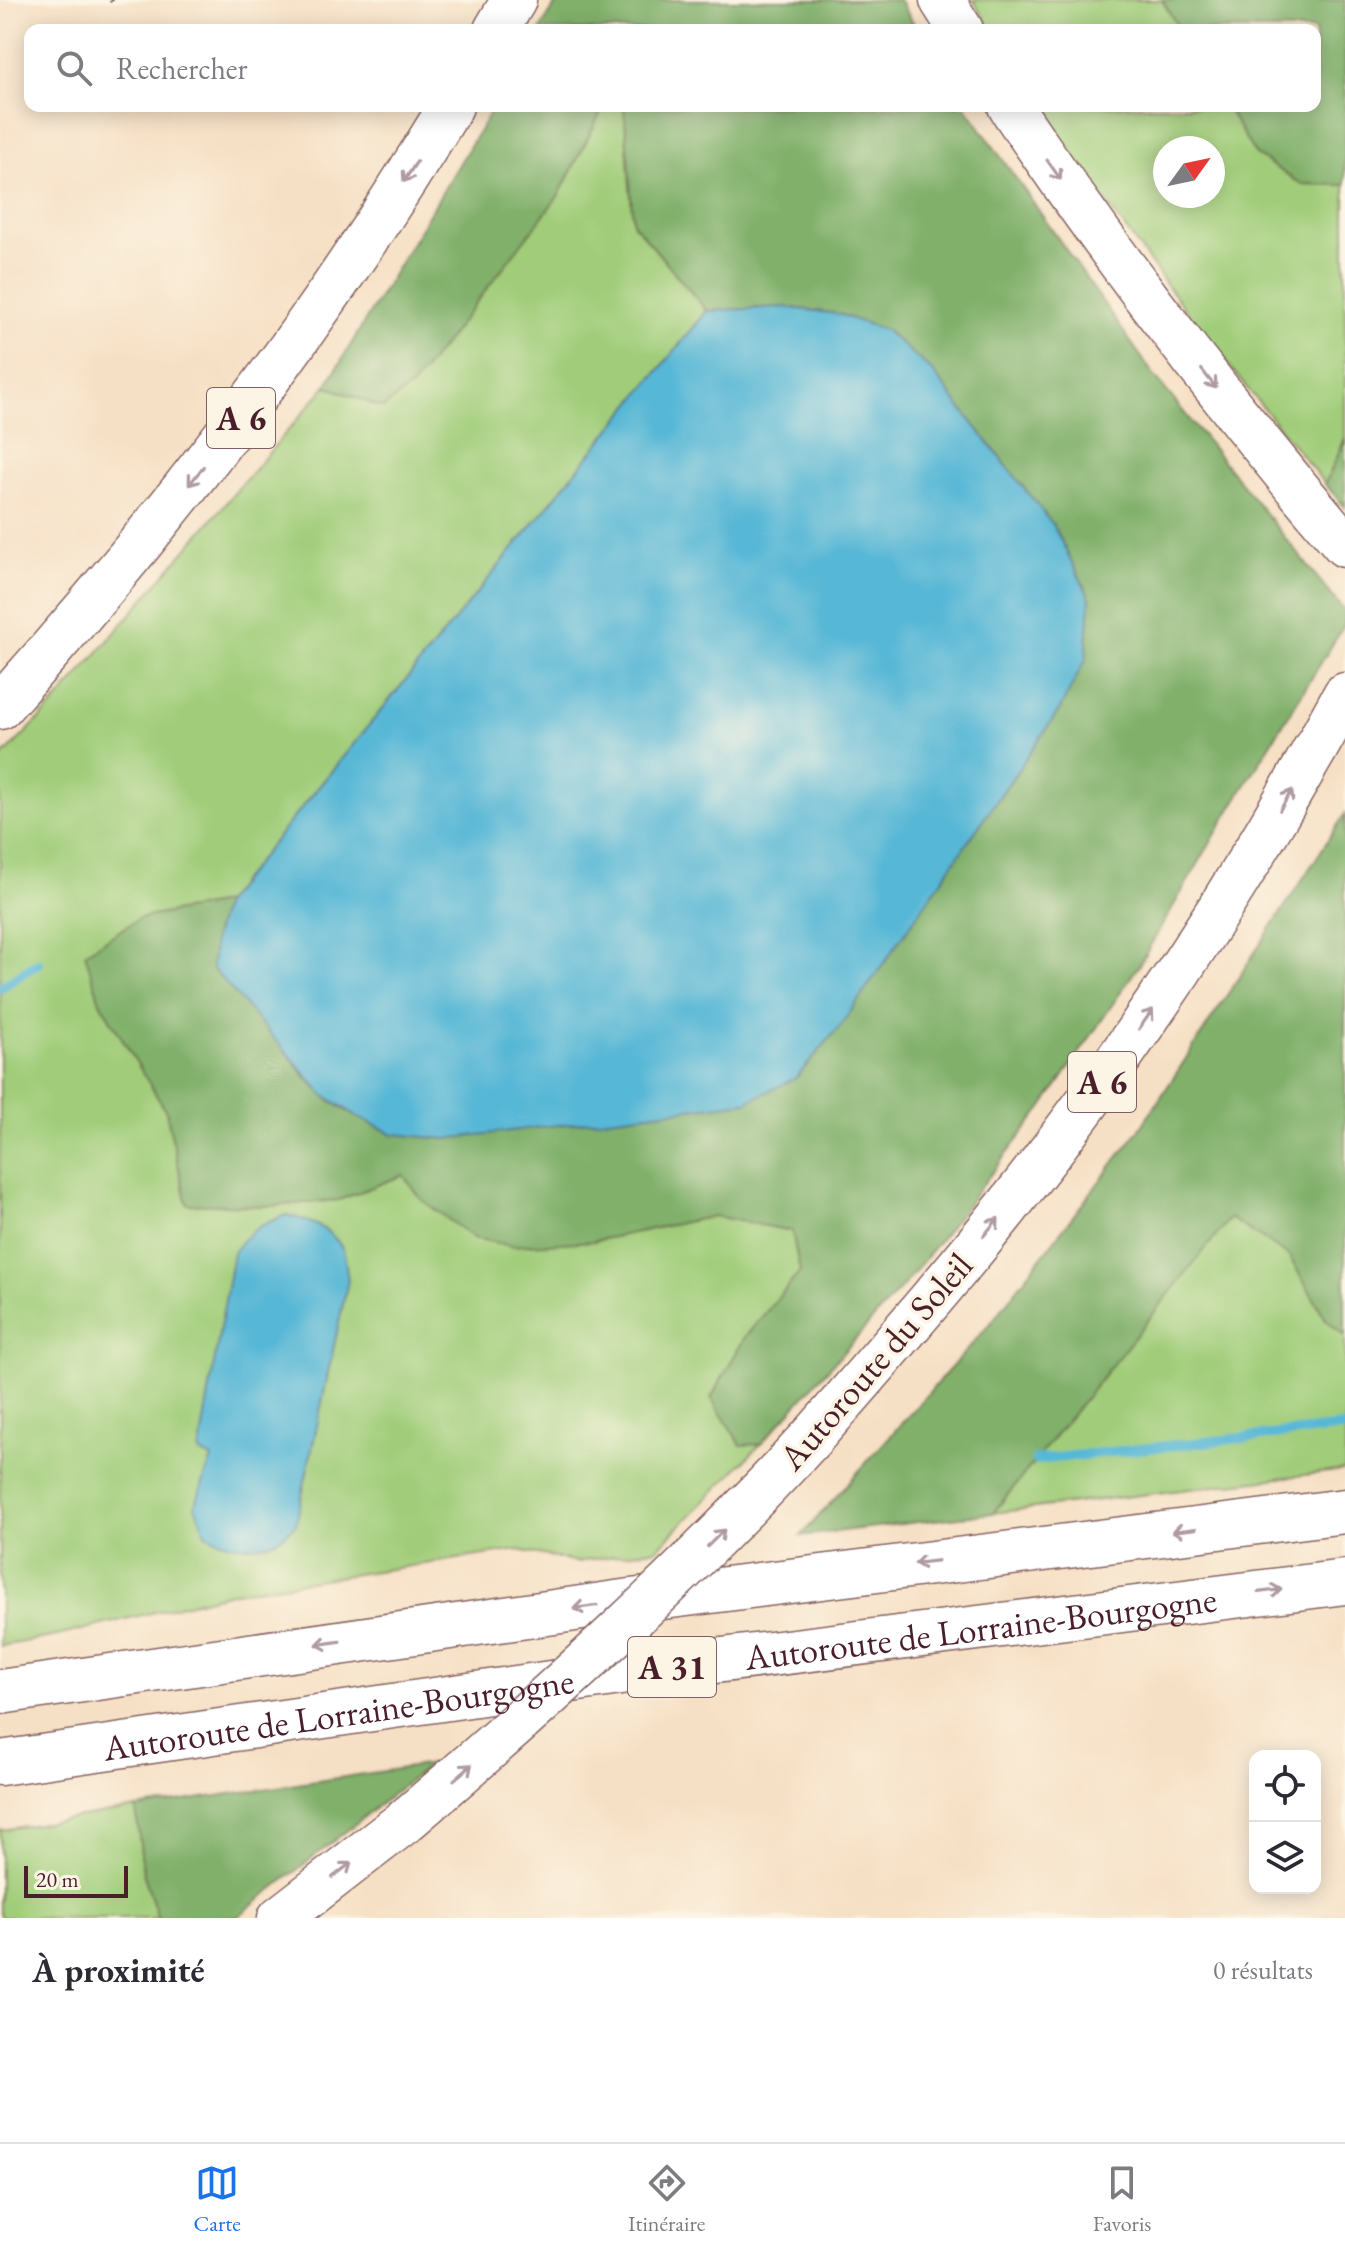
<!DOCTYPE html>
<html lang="fr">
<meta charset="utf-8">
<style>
:root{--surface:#fff;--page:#f2f2f3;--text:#2b2b33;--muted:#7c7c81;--line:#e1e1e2;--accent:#1a73e8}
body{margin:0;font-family:"EB Garamond",serif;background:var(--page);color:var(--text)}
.controls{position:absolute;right:24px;bottom:24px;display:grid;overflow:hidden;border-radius:16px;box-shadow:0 4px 20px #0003}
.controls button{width:72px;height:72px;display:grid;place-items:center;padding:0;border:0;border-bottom:2px solid var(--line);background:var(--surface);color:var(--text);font:40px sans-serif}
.compass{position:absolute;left:1153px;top:136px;width:72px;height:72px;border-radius:50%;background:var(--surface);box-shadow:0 4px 20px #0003;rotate:57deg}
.scale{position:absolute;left:24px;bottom:20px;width:104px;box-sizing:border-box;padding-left:8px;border:4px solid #4a1f2b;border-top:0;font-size:22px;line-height:28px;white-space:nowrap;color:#4a1f2b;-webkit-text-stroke:6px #fcf5e5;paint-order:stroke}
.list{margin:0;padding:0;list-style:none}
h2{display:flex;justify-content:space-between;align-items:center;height:104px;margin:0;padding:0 32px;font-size:34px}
h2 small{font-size:26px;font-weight:400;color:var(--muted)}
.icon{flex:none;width:44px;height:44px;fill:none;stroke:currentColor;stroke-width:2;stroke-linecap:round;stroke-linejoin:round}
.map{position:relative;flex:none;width:1345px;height:1918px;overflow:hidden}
.search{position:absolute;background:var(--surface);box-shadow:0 4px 20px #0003;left:24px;right:24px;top:24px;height:88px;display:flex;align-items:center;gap:20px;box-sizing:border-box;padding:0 28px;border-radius:16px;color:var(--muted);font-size:30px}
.sheet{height:224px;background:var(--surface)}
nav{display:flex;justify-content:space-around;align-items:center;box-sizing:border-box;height:112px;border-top:2px solid var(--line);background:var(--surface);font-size:22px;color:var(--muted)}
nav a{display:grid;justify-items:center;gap:4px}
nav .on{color:var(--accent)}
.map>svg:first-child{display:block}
.green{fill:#a1cd7a;stroke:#767652;stroke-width:2;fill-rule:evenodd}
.forest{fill:#80b06a;stroke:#65684a;stroke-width:2}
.water{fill:#57b7d6;stroke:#506b80;stroke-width:2}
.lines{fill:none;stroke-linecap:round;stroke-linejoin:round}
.stream{stroke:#57b7d6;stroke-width:10}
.highway-casing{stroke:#866361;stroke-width:47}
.path{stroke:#866361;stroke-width:5;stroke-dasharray:2 6;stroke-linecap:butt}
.highway{stroke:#fff;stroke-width:44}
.highway-bridge-casing{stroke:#866361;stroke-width:47;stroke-linecap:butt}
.highway-bridge{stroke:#fff;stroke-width:44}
.oneway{stroke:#ae9aa0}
.labels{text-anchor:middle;stroke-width:7;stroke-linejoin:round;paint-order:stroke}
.shield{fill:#fcf5e5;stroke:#7f5f63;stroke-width:2}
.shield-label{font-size:34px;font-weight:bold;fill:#4a1f2b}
.street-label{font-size:36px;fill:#4a1f2b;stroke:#fcf5e5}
</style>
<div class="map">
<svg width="1345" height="1918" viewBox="0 0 1345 1918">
<rect width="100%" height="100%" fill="#fcf5e5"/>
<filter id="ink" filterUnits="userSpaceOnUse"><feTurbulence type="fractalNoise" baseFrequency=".0125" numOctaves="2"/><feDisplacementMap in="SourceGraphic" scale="16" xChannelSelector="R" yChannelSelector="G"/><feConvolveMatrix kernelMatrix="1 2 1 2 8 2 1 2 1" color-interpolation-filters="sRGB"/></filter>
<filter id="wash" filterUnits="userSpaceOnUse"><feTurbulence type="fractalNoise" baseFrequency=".006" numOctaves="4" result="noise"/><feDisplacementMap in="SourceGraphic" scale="32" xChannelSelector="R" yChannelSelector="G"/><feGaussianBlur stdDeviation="1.8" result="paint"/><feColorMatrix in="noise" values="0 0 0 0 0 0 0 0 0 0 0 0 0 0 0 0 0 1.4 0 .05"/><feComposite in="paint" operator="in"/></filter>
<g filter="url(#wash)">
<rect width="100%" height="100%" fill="#f6e0c5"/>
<path class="green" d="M973 0H1162L1180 30H991Z
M604 106H624L633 223 707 311 224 903 140 918 100 1002 166 1111 187 1204 270 1206 339 1200 403 1175 422 1200 594 1241 714 1216 792 1231 800 1272 745 1337 741 1445 761 1444 657 1549 577 1562 518 1550 235 1592 57 1636 0 1646V759L54 704 326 386 383 408 559 195Z
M1038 106H1226L1255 154 1301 184 1345 185V439L1325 484 1200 330 1052 129ZM1165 148H1213V196H1165Z
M1230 1218 1289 1256 1326 1319 1345 1336V1470L993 1513Z
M136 1808 143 1872 158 1918H0V1830Z"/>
<path class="forest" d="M558 0H899L918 30H540Z
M1162 0H1345V185L1301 184 1255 154 1226 106H1315V30H1180Z
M494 106H604L559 195 412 386 383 408 326 386Z
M624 106H965L1156 378 1345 612V624L1225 818 1139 965 1043 1107 909 1279 761 1444 741 1445 711 1398 745 1337 800 1272 792 1231 714 1216 594 1241 512 1246 474 1238 422 1200 403 1175 339 1200 270 1206 187 1204 166 1111 100 1002 85 953 140 918 224 903 214 938C245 987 280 1055 323 1094 343 1112 370 1123 393 1134L796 1078 841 1025 1060 709 1090 598 1053 525 931 370 885 330 838 314 784 307 707 311 633 223Z
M1345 439V507L1325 484Z
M1345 814V1336L1326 1319 1289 1256 1230 1218 993 1513 801 1536 990 1324 1142 1126Z
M431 1764 236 1918H158L143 1872 136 1808Z"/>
<path class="water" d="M784 307 838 314 885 330 931 370 1053 525 1090 598 1086 659 1060 709 841 1025 796 1078 746 1102 446 1139 393 1134 360 1118 324 1095 212 968 214 938 224 903 707 311Z
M286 1215C307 1220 330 1227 342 1248 346 1256 346 1271 348 1280L296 1524C272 1552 237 1551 206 1534L195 1506 212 1458 199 1452 233 1253C246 1232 262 1224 286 1215Z"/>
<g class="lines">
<path class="stream" d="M0 988 38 963
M1036 1460 1345 1427"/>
</g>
</g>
<g filter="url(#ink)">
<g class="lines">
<defs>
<g id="highway">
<path d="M942 0 961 30"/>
<path d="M496 30 514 0"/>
<path d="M1010 106C1113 259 1225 404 1345 545"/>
<path d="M0 707C168 520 321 321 451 106"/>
<path d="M813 1436C879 1361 943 1287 1005 1210 1133 1049 1247 876 1345 695"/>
<path d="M0 1692 623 1602 1345 1511"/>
<path id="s1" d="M0 1763 627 1672 1345 1582"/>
<path d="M280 1918 404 1822"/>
</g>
</defs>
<use href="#highway" class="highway-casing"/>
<path class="path" d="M111 0 113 3"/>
<use href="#highway" class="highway"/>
<defs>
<path id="highway-bridge" d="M404 1822C547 1700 686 1574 813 1436"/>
</defs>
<use href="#highway-bridge" class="highway-bridge-casing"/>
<use href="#highway-bridge" class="highway-bridge"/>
</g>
<defs><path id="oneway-shaft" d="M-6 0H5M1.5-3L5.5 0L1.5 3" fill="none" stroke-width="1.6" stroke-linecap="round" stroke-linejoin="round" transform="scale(2)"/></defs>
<g class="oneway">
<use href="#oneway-shaft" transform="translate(1054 170) rotate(55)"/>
<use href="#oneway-shaft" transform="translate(410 172) rotate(123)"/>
<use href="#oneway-shaft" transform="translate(1209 379) rotate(52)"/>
<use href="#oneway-shaft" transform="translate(196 476) rotate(128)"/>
<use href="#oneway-shaft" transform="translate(1286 800) rotate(-59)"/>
<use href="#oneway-shaft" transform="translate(1146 1019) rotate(-55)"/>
<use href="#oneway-shaft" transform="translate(991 1227) rotate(-51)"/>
<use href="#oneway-shaft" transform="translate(1184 1530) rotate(173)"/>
<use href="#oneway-shaft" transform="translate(716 1538) rotate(-45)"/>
<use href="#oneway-shaft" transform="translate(926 1562) rotate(173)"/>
<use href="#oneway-shaft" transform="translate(1270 1591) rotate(-7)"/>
<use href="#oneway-shaft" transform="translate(585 1607) rotate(172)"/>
<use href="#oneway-shaft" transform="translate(328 1643) rotate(172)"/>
<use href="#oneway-shaft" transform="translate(463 1772) rotate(-41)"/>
<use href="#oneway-shaft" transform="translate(342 1870) rotate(-38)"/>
</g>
</g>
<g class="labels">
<g class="shield">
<rect x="207" y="388" width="68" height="60" rx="6"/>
<rect x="1068" y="1052" width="68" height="60" rx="6"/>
<rect x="628" y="1637" width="88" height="60" rx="6"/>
</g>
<g class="shield-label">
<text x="241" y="430">A 6</text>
<text x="1102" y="1094">A 6</text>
<text x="672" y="1679">A 31</text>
</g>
<g class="street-label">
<text transform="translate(875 1361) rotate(-49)" y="13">Autoroute du Soleil</text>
<text dy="13" stroke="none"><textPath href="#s1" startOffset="990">Autoroute de Lorraine-Bourgogne</textPath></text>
<text dy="13" stroke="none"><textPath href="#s1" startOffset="342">Autoroute de Lorraine-Bourgogne</textPath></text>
</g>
</g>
</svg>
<div class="controls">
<button><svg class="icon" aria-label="locate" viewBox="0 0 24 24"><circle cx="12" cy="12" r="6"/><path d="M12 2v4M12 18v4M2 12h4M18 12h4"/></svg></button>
<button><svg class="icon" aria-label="layers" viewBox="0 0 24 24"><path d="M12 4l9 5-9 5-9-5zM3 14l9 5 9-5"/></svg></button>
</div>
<svg class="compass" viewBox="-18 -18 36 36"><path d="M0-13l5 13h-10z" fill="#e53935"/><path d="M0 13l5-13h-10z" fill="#7c7c81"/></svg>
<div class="scale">20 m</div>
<div class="search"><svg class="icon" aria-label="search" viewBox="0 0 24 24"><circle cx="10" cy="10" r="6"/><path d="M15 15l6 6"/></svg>Rechercher</div>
</div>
<section class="sheet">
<h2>À proximité<small>0 résultats</small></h2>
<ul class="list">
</ul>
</section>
<nav>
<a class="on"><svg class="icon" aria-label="map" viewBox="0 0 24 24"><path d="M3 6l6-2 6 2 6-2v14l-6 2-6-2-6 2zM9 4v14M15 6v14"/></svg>Carte</a>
<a><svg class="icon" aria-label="directions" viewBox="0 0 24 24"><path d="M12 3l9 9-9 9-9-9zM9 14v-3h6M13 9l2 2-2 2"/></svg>Itinéraire</a>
<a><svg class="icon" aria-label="saved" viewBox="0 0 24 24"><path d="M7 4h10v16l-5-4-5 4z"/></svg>Favoris</a>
</nav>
